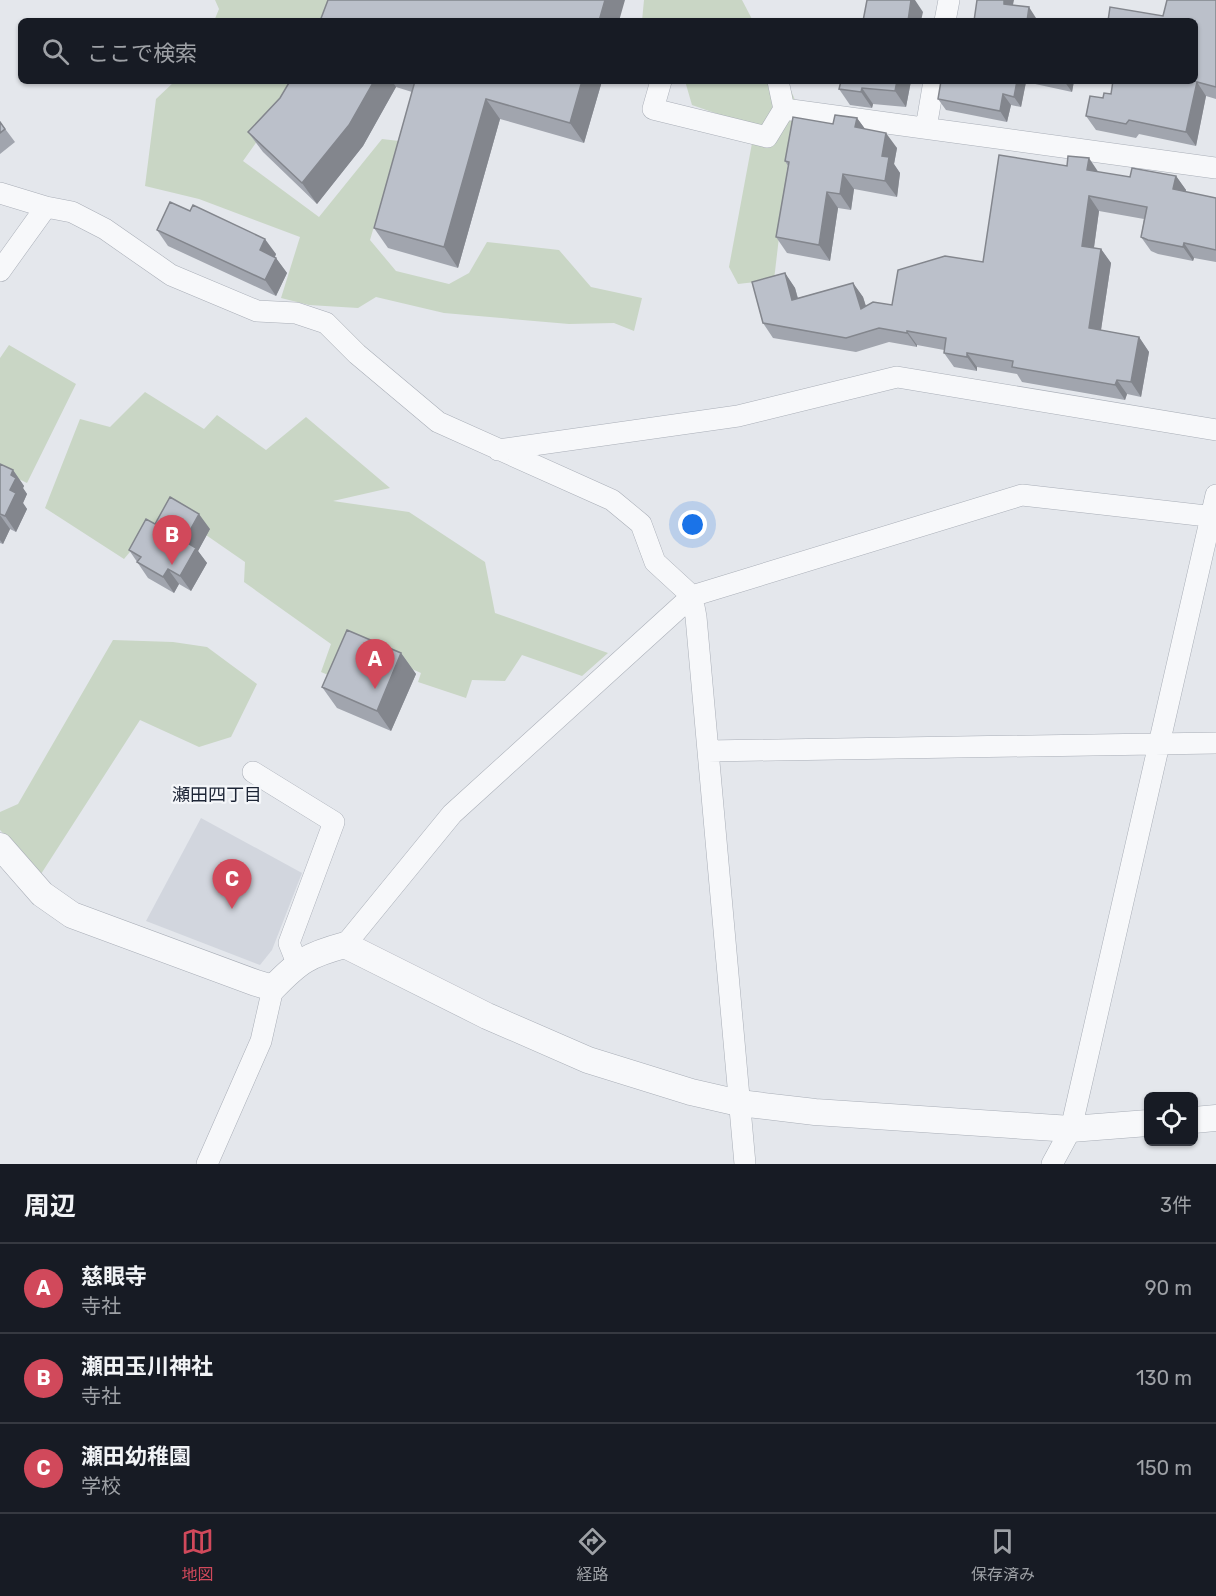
<!DOCTYPE html>
<html lang="ja">
<meta charset="utf-8">
<style>
:root{--surface:#171b24;--page:#20242c;--text:#f1f3f6;--muted:#9ea1a6;--line:#363941;--accent:#d1495b}
body{margin:0;font-family:Rubik,"Noto Sans JP",sans-serif;background:var(--page);color:var(--text)}
.controls{position:absolute;right:18px;bottom:18px;display:grid;overflow:hidden;border-radius:9px;box-shadow:0 2px 4px #0004}
.controls button{width:54px;height:54px;display:grid;place-items:center;padding:0;border:0;border-bottom:2px solid var(--line);background:var(--surface);color:var(--text);font:30px sans-serif}
.you{position:absolute;left:693px;top:525px;width:21px;height:21px;margin:-15px;border:4px solid #fff;border-radius:50%;background:#1a73e8;box-shadow:0 0 0 9px #1a73e833}
.badge{display:grid;place-items:center;width:39px;height:39px;border-radius:50%;background:var(--accent);color:#fff;font-size:20px;font-weight:700}
.pin{position:absolute;translate:-50% -50px;filter:drop-shadow(0 2px 3px #0008)}
.pin::after{content:'';position:absolute;top:32px;width:21px;height:18px;background:inherit;clip-path:polygon(0 0,100% 0,50% 100%)}
.list{margin:0;padding:0;list-style:none}
h2{display:flex;justify-content:space-between;align-items:center;height:78px;margin:0;padding:0 24px;font-size:26px}
h2 small{font-size:20px;font-weight:400;color:var(--muted)}
.list li{display:grid;grid-template-columns:39px 1fr auto;gap:18px;align-items:center;box-sizing:border-box;height:90px;padding:0 24px;border-top:2px solid var(--line)}
.list b{display:block;font-size:22px;white-space:nowrap}
.list p{margin:0;font-size:20px;white-space:nowrap;color:var(--muted)}
.list em{font-size:20px;font-style:normal;color:var(--muted)}
.icon{flex:none;width:33px;height:33px;fill:none;stroke:currentColor;stroke-width:2;stroke-linecap:round;stroke-linejoin:round}
.map{position:relative;flex:none;width:1216px;height:1164px;overflow:hidden}
.search{position:absolute;background:var(--surface);box-shadow:0 2px 4px #0004;left:18px;right:18px;top:18px;height:66px;display:flex;align-items:center;gap:15px;box-sizing:border-box;padding:0 21px;border-radius:9px;color:var(--muted);font-size:22px}
.sheet{height:348px;background:var(--surface)}
nav{display:flex;justify-content:space-around;align-items:center;box-sizing:border-box;height:84px;border-top:2px solid var(--line);background:var(--surface);font-size:16px;color:var(--muted)}
nav a{display:grid;justify-items:center;gap:3px}
nav .on{color:var(--accent)}
.map>svg:first-child{display:block}
.built{fill:#d2d6de}
.green{fill:#c9d6c5}
.lines{fill:none;stroke-linecap:round;stroke-linejoin:round}
.minor-casing{stroke:#a9aeb7;stroke-width:22}
.tertiary-casing{stroke:#a9aeb7;stroke-width:27}
.minor{stroke:#f7f8fa;stroke-width:21}
.tertiary{stroke:#f7f8fa;stroke-width:26}
.wall{fill:#a1a5ae}
.shaded-wall{fill:#83868d}
.building{fill:#bbc0ca;stroke:#83868d;stroke-width:1.5}
.labels{text-anchor:middle;stroke-width:4.5;stroke-linejoin:round;paint-order:stroke}
.neighbourhood-label{font-size:18px;fill:#1d2536;stroke:#f4f6f9}
</style>
<div class="map">
<svg width="1216" height="1164" viewBox="0 0 1216 1164">
<rect width="100%" height="100%" fill="#e4e7ec"/>
<path class="built" d="M201 818 302 873 272 950 260 965 146 921Z"/>
<path class="green" d="M215 0H337L329 21H214L219 9Z
M644 0H742L753 21H642Z
M175 81H300L243 161 319 217 382 139 399 141 370 240 396 271 449 284 469 273 487 242 559 250 591 287 642 298 634 331 614 323 569 324 444 313 376 297 358 308 309 305 281 298 300 237 199 199 145 186 156 99Z
M685 81H787L795 100 774 280 738 284 729 267 755 127 692 105Z
M9 345 76 384 27 483 0 470V358Z
M145 392 204 429 217 415 266 450 306 417 390 488 333 501 409 512 485 562 495 613 608 653 582 676 522 655 505 681 472 680 466 698 418 682 421 673 361 647 345 682 321 672 331 644 244 582 245 562 167 508 124 559 45 508 80 419 110 427Z
M113 640 173 642 207 647 257 684 231 737 199 747 140 720 41 874 0 830V812L18 804Z"/>
<g class="lines">
<defs>
<path id="minor" d="M945 21 949 0
M661 81 653 109 767 137 784 109 778 81
M784 109 1216 168
M926 128 934 81
M0 193 46 207 72 212 105 229 171 275 257 311 296 313 326 323 357 354 438 422 612 500 641 524 655 562 692 596 696 617 745 1164
M0 271 46 207
M498 450 738 416 897 377 1216 430
M708 751 1216 743
M253 772 334 822 289 943 297 963
M345 945 452 814 692 596 1022 495 1216 517
M207 1164 261 1041 273 988
M1052 1164 1071 1129 1216 495"/>
<path id="tertiary" d="M0 846 42 894 72 915 256 983 273 988C299 961 308 955 345 945L487 1016 588 1060 691 1092 739 1103 815 1112 1071 1129 1148 1123
M1194 1120 1216 1118"/>
</defs>
<use href="#minor" class="minor-casing"/>
<use href="#tertiary" class="tertiary-casing"/>
<use href="#minor" class="minor"/>
<use href="#tertiary" class="tertiary"/>
</g>
<path class="wall" d="M1216 0V99L1206 96 1196 146 1139 134 1136 138 1096 130 1086 116 1103 98 1111 94 1163 16Z
M290 81H602L584 143 500 119 458 268 388 248 374 228 412 92 396 87 363 146 317 204 263 152 248 132 280 98Z
M911 81 906 107 873 104 872 108 850 105 839 89Z
M941 81H1074L1072 92 1026 82 1021 107 1011 105 1007 122 946 110 938 99Z
M857 118 865 129 897 148 894 164 900 173 897 197 854 189 851 210 838 208 830 261 787 253 776 237 788 166 785 161 833 124Z
M0 122 15 142 0 154Z
M1098 172 1130 177 1176 176 1186 190 1185 192 1216 198V262L1194 258 1193 261 1158 254 1151 251 1141 237 1144 219 1099 211 1094 248 1101 249 1111 263 1101 330 1139 337 1149 352 1141 397 1127 394 1125 400 1022 382 1017 374 977 367V371L954 367 944 353V350L917 345V347L889 342 856 352 773 338 763 323 785 273 795 288 798 298 853 283 863 297 866 306 892 305 983 262Z
M190 211 276 254 275 257 287 273 276 296 168 246 157 230Z
M0 464 13 470 24 486 23 488 27 494 23 503 27 509 16 532 10 529 3 544 0 543Z
M155 524 210 529 198 551 207 563 191 591 179 584 174 593 148 578 129 550Z
M401 653 416 674 391 731 337 708 322 687Z"/>
<path class="shaded-wall" d="M605 0H625L619 21H599Z
M911 0H915L923 12 921 21H908Z
M1004 0H1014L1011 14 1004 4Z
M1029 7 1036 18V21H1027Z
M374 81H392L396 87 363 146 317 204 302 183Z
M582 81H602L584 143 570 123Z
M897 81H911L906 107 895 91Z
M1017 81H1025L1026 82 1021 107 1014 97Z
M1064 81H1074L1072 92Z
M1197 82 1206 96 1196 146 1186 132Z
M862 88 873 104 872 108 861 92Z
M1003 94 1011 105 1007 122 1000 111Z
M486 99 500 119 458 268 444 247Z
M857 118 868 133 855 127Z
M886 133 897 148 894 164 900 173 897 197 885 181 882 156Z
M1089 158 1099 173 1087 170Z
M843 174 854 189 851 210 840 194Z
M1176 176 1186 190 1183 204 1173 189Z
M827 192 838 208 830 261 819 245Z
M1089 196 1099 211 1092 261 1082 246Z
M265 239 276 254 271 266 260 250Z
M1184 243 1194 258 1193 261 1183 247Z
M1101 249 1111 263 1099 343 1089 328Z
M276 258 287 273 276 296 265 280Z
M785 273 795 288 802 315 792 300Z
M853 283 863 297 871 323 861 309Z
M907 331 917 345V347L907 333Z
M1139 337 1149 352 1141 397 1131 382Z
M967 353 977 367V371L967 357Z
M1117 380 1127 394 1125 400 1115 385Z
M13 470 24 486 23 488 27 494 23 503 27 509 16 532 5 516 10 490 11 475Z
M199 514 210 529 198 551 207 563 191 591 180 576 184 541Z
M0 515 10 529 3 544 0 540Z
M168 569 179 584 174 593 163 577Z
M401 653 416 674 391 731 377 711Z"/>
<path class="building" d="M328 0H605L599 21H320Z
M867 0H911L908 21H863Z
M977 0H1004V4L1029 7 1027 21H974Z
M1167 0H1216V87L1197 82 1186 132 1129 120 1126 124 1086 116 1090 96 1103 98 1104 93 1111 94 1113 81H1195V21H1108L1110 7 1163 16Z
M290 81H374L349 125 302 183 248 132 280 98Z
M415 81H582L570 123 486 99 444 247 374 228Z
M841 81H897L895 91 862 88 861 92 839 89Z
M941 81H1017L1014 97 1003 94 1000 111 938 99Z
M835 115 857 118 855 127 886 133 882 156 889 157 885 181 843 174 840 194 827 192 819 245 776 237 789 162 785 161 793 117 833 124Z
M0 122 5 129 0 133Z
M999 155 1067 166 1068 156 1089 158 1087 170 1130 177 1132 168 1176 176 1173 189 1216 198V250L1184 243 1183 247 1148 240 1141 237 1147 207 1089 196 1082 246 1101 249 1089 328 1139 337 1131 382 1117 380 1115 385 1012 367 1013 361 967 353V357L944 353 946 338 907 331V333L879 328 846 338 763 323 752 282 785 273 792 300 853 283 861 309 873 302 892 305 898 270 945 256 983 262Z
M170 202 190 211 193 205 265 239 260 250 276 258 265 280 157 230Z
M0 464 13 470 11 475 16 478 10 490 16 493 5 516 0 514Z
M170 497 199 514 184 541 196 548 180 576 168 569 163 577 137 562 141 557 129 550 146 519 155 524Z
M347 630 401 653 377 711 322 687Z"/>
<g class="labels">
<g class="neighbourhood-label">
<text x="217" y="801">瀬田四丁目</text>
</g>
</g>
</svg>
<div class="controls">
<button><svg class="icon" aria-label="locate" viewBox="0 0 24 24"><circle cx="12" cy="12" r="6"/><path d="M12 2v4M12 18v4M2 12h4M18 12h4"/></svg></button>
</div>
<div class="you"></div>
<div class="pin badge" style="left:375px;top:689px">A</div>
<div class="pin badge" style="left:172px;top:565px">B</div>
<div class="pin badge" style="left:232px;top:909px">C</div>
<div class="search"><svg class="icon" aria-label="search" viewBox="0 0 24 24"><circle cx="10" cy="10" r="6"/><path d="M15 15l6 6"/></svg>ここで検索</div>
</div>
<section class="sheet">
<h2>周辺<small>3件</small></h2>
<ul class="list">
<li><span class="badge">A</span><div><b>慈眼寺</b><p>寺社</p></div><em>90 m</em></li>
<li><span class="badge">B</span><div><b>瀬田玉川神社</b><p>寺社</p></div><em>130 m</em></li>
<li><span class="badge">C</span><div><b>瀬田幼稚園</b><p>学校</p></div><em>150 m</em></li>
</ul>
</section>
<nav>
<a class="on"><svg class="icon" aria-label="map" viewBox="0 0 24 24"><path d="M3 6l6-2 6 2 6-2v14l-6 2-6-2-6 2zM9 4v14M15 6v14"/></svg>地図</a>
<a><svg class="icon" aria-label="directions" viewBox="0 0 24 24"><path d="M12 3l9 9-9 9-9-9zM9 14v-3h6M13 9l2 2-2 2"/></svg>経路</a>
<a><svg class="icon" aria-label="saved" viewBox="0 0 24 24"><path d="M7 4h10v16l-5-4-5 4z"/></svg>保存済み</a>
</nav>
